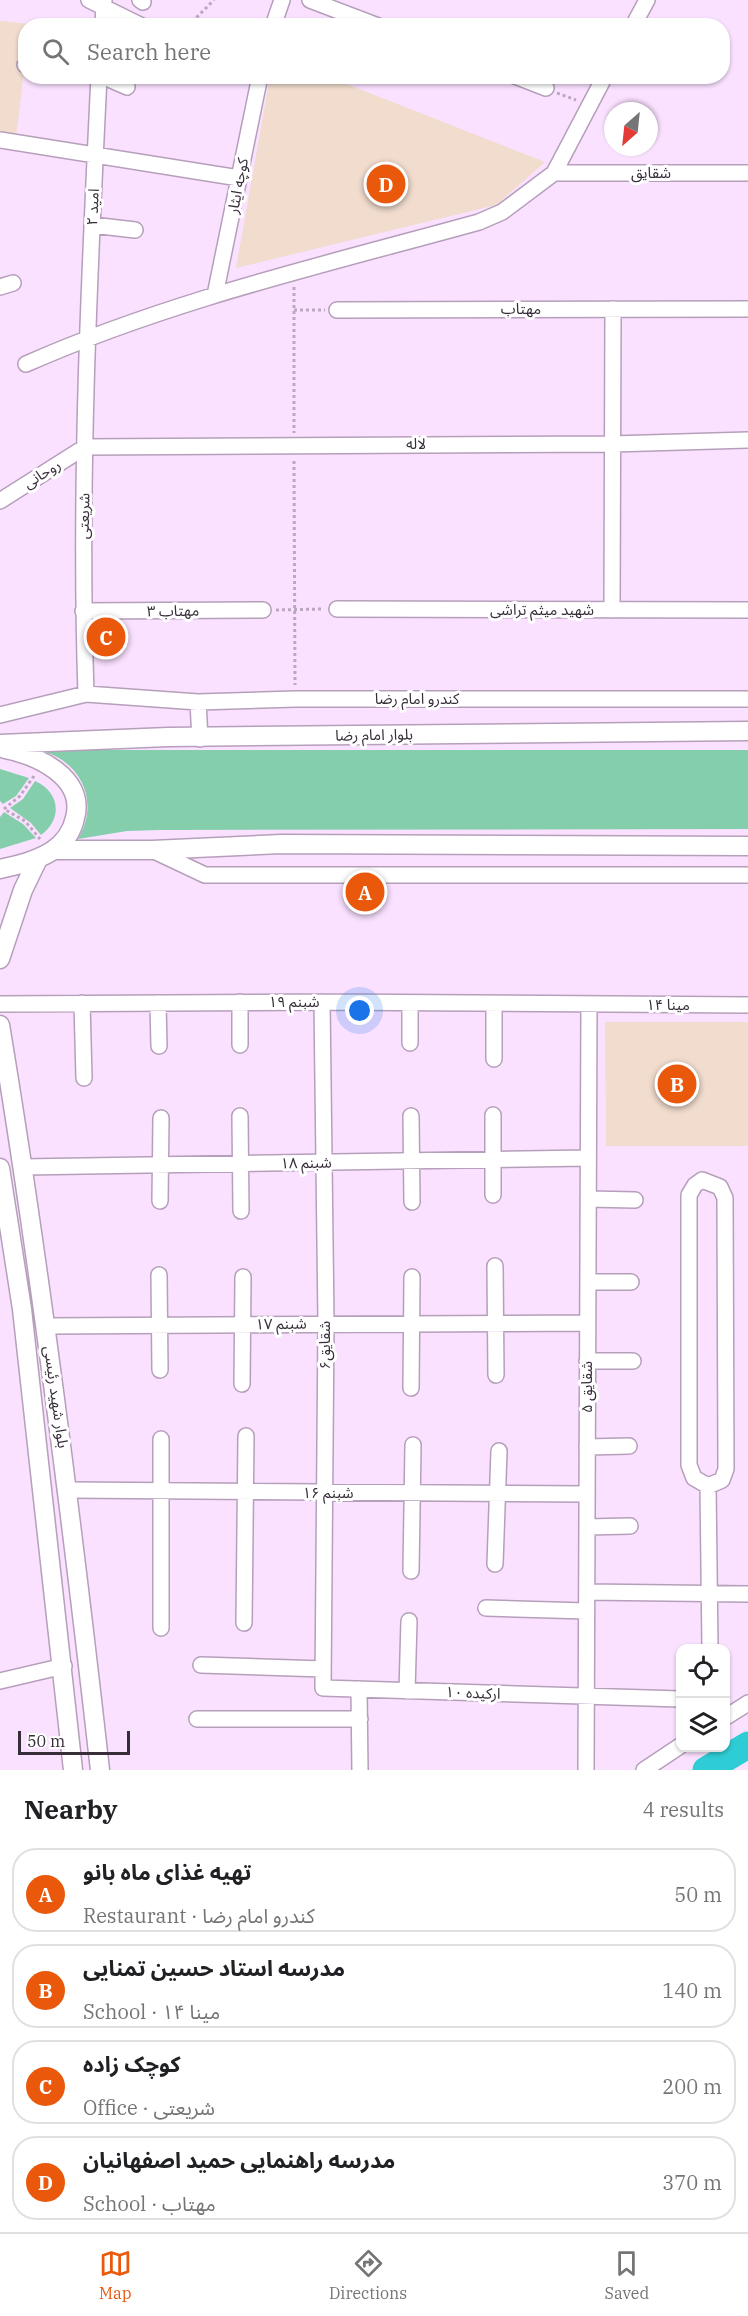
<!DOCTYPE html>
<meta charset="utf-8">
<style>
:root{--surface:#fff;--page:#f6f6f6;--text:#202124;--muted:#757577;--line:#e0e0e0;--accent:#ea580c}
body{margin:0;font-family:"IBM Plex Serif","Noto Sans Arabic",serif;background:var(--page);color:var(--text)}
.controls{position:absolute;right:18px;bottom:18px;display:grid;overflow:hidden;border-radius:12px;box-shadow:0 2px 4px #0004}
.controls button{width:54px;height:54px;display:grid;place-items:center;padding:0;border:0;border-bottom:2px solid var(--line);background:var(--surface);color:var(--text);font:30px sans-serif}
.compass{position:absolute;left:604px;top:102px;width:54px;height:54px;border-radius:50%;background:var(--surface);box-shadow:0 2px 4px #0004;rotate:207deg}
.scale{position:absolute;left:18px;bottom:15px;width:112px;box-sizing:border-box;padding-left:6px;border:3px solid #362d38;border-top:0;font-size:16px;line-height:21px;white-space:nowrap;color:#362d38;-webkit-text-stroke:4px #fff;paint-order:stroke}
.you{position:absolute;left:360px;top:1011px;width:21px;height:21px;margin:-15px;border:4px solid #fff;border-radius:50%;background:#1a73e8;box-shadow:0 0 0 9px #1a73e833}
.badge{display:grid;place-items:center;width:39px;height:39px;border-radius:50%;background:var(--accent);color:#fff;font-size:20px;font-weight:700}
.pin{position:absolute;translate:-50% -50%;border:3px solid #fff;box-shadow:0 2px 6px #0006}
.list{margin:0;padding:0;list-style:none}
h2{display:flex;justify-content:space-between;align-items:center;height:78px;margin:0;padding:0 24px;font-size:26px}
h2 small{font-size:20px;font-weight:400;color:var(--muted)}
.list li{display:grid;grid-template-columns:39px 1fr auto;gap:18px;align-items:center;box-sizing:border-box;height:84px;margin:0 12px 12px;padding:0 12px;border:2px solid var(--line);border-radius:24px}
.list b{display:block;font-size:22px;white-space:nowrap}
.list p{margin:0;font-size:20px;white-space:nowrap;color:var(--muted)}
.list em{font-size:20px;font-style:normal;color:var(--muted)}
.icon{flex:none;width:33px;height:33px;fill:none;stroke:currentColor;stroke-width:2;stroke-linecap:round;stroke-linejoin:round}
.map{position:relative;flex:none;width:748px;height:1770px;overflow:hidden}
.search{position:absolute;background:var(--surface);box-shadow:0 2px 4px #0004;left:18px;right:18px;top:18px;height:66px;display:flex;align-items:center;gap:15px;box-sizing:border-box;padding:0 21px;border-radius:24px;color:var(--muted);font-size:22px}
.sheet{height:462px;background:var(--surface)}
nav{display:flex;justify-content:space-around;align-items:center;box-sizing:border-box;height:84px;border-top:2px solid var(--line);background:var(--surface);font-size:16px;color:var(--muted)}
nav a{display:grid;justify-items:center;gap:3px}
nav .on{color:var(--accent)}
.map>svg:first-child{display:block}
.education{fill:#f1dcce}
.green{fill:#84ceab}
.lines{fill:none;stroke-linecap:round;stroke-linejoin:round}
.river{stroke:#2eccd4;stroke-width:27}
.minor-casing{stroke:#b69fbb;stroke-width:18}
.major-casing{stroke:#b69fbb;stroke-width:21}
.path{stroke:#bba7bf;stroke-width:3;stroke-dasharray:3 3;stroke-linecap:butt}
.minor{stroke:#fff;stroke-width:15}
.major{stroke:#fff;stroke-width:18}
.labels{text-anchor:middle;stroke-width:6;stroke-linejoin:round;paint-order:stroke}
.street-label{font-size:15px;fill:#362d38;stroke:#fff}
</style>
<div class="map">
<svg width="748" height="1770" viewBox="0 0 748 1770">
<rect width="100%" height="100%" fill="#fae1ff"/>
<path class="education" d="M0 21 30 24 26 26 25 63 16 137 0 135Z
M270 77H329L545 162 496 205 236 268Z
M605 1022H748V1146H606Z"/>
<path class="green" d="M38 750H748V829L159 830 127 831 78 839C101 801 80 759 38 750Z
M0 769 29 778 16 796 3 804 0 801Z
M35 781C60 792 63 819 41 835L31 823 10 808 23 799Z
M4 812 23 824 36 838 0 849V817Z"/>
<g class="lines">
<path class="river" d="M706 1770 748 1745"/>
<defs>
<path id="minor" d="M89 0 142 26
M140 0 143 2
M310 0 378 26
M103 26 104 0
M273 26 282 0
M633 26 647 0
M25 65H26
M102 76 127 87
M515 76 546 88
M0 140 239 178
M554 173H748
M92 225 135 230
M0 287 13 283
M215 295 260 76
M337 310 748 309
M26 364C171 300 327 264 479 222L502 212 554 173 605 76
M0 501 85 447 613 444 748 440
M337 609 748 610
M612 610 613 309
M83 611 263 610
M86 694C79 488 89 282 99 76
M198 702 200 739
M0 715 86 694 198 702 295 699H748
M152 850 205 875H748
M322 1002 326 1323 323 1688 680 1699
M82 1003 84 1078
M158 1003 159 1046
M410 1003V1043
M0 1004 322 1002 748 1005
M240 1045V1002
M494 1059V1004
M493 1115V1195
M240 1116 241 1211
M411 1116 412 1202
M23 1167 588 1158
M702 1180 720 1187 725 1198 726 1469 722 1480 708 1486 694 1478 689 1465V1195L695 1185Z
M588 1199 635 1200
M160 1201 161 1118
M495 1266 496 1375
M159 1275 160 1370
M588 1282H631
M47 1326 587 1323
M587 1361H633
M242 1384 243 1277
M411 1388 412 1277
M587 1447 629 1446
M708 1486 710 1648
M69 1490 587 1494
M587 1527 630 1526
M495 1564 499 1451
M411 1571 413 1445
M587 1592 748 1594
M486 1608 586 1611
M244 1623 246 1436
M161 1628V1439
M201 1665 323 1669
M0 1681 64 1666
M359 1689 360 1770
M407 1691 409 1621
M726 1717 748 1703
M197 1719H360
M586 1770 589 1005
M644 1770 680 1746"/>
<path id="major" d="M0 744 168 737 748 731
M53 850H152L281 844 748 846
M0 869C18 865 36 861 52 851 64 843 72 832 75 818 86 777 36 755 5 749
M0 959 23 890 38 859
M0 1025C41 1272 72 1521 100 1770
M0 1168 22 1309 73 1770"/>
</defs>
<use href="#minor" class="minor-casing"/>
<use href="#major" class="major-casing"/>
<path class="path" d="M188 26 214 0
M557 93 576 100
M294 287V433
M294 310H325
M294 461 295 685
M276 610 323 609
M34 776 20 796 4 809 25 821 40 839"/>
<use href="#minor" class="minor"/>
<use href="#major" class="major"/>
</g>
<g class="labels">
<g class="street-label">
<text x="651" y="178">شقایق</text>
<text transform="translate(238 186) rotate(-79)" y="5">کوچه ایثار</text>
<text transform="translate(93 207) rotate(-87)" y="5">امید ۲</text>
<text x="521" y="314">مهتاب</text>
<text x="416" y="449">لاله</text>
<text transform="translate(42 474) rotate(-32)" y="5">روحانی</text>
<text transform="translate(84 516) rotate(-89)" y="5">شریعتی</text>
<text x="542" y="615">شهید میثم تراشی</text>
<text transform="translate(173 611) rotate(-1)" y="5">مهتاب ۳</text>
<text x="417" y="704">کندرو امام رضا</text>
<text transform="translate(374 735) rotate(-1)" y="5">بلوار امام رضا</text>
<text x="294" y="1007">شبنم ۱۹</text>
<text x="668" y="1010">مینا ۱۴</text>
<text transform="translate(306 1163) rotate(-1)" y="5">شبنم ۱۸</text>
<text transform="translate(281 1324) rotate(-1)" y="5">شبنم ۱۷</text>
<text transform="translate(325 1345) rotate(-90)" y="5">شقایق۶</text>
<text transform="translate(587 1387) rotate(-90)" y="5">شقایق ۵</text>
<text transform="translate(56 1397) rotate(82)" y="5">بلوار شهید رئیسی</text>
<text x="328" y="1498">شبنم ۱۶</text>
<text transform="translate(473 1693) rotate(2)" y="5">ارکیده ۱۰</text>
</g>
</g>
</svg>
<div class="controls">
<button><svg class="icon" aria-label="locate" viewBox="0 0 24 24"><circle cx="12" cy="12" r="6"/><path d="M12 2v4M12 18v4M2 12h4M18 12h4"/></svg></button>
<button><svg class="icon" aria-label="layers" viewBox="0 0 24 24"><path d="M12 4l9 5-9 5-9-5zM3 14l9 5 9-5"/></svg></button>
</div>
<svg class="compass" viewBox="-18 -18 36 36"><path d="M0-13l5 13h-10z" fill="#e53935"/><path d="M0 13l5-13h-10z" fill="#757577"/></svg>
<div class="scale">50 m</div>
<div class="you"></div>
<div class="pin badge" style="left:365px;top:892px">A</div>
<div class="pin badge" style="left:677px;top:1084px">B</div>
<div class="pin badge" style="left:106px;top:637px">C</div>
<div class="pin badge" style="left:386px;top:184px">D</div>
<div class="search"><svg class="icon" aria-label="search" viewBox="0 0 24 24"><circle cx="10" cy="10" r="6"/><path d="M15 15l6 6"/></svg>Search here</div>
</div>
<section class="sheet">
<h2>Nearby<small>4 results</small></h2>
<ul class="list">
<li><span class="badge">A</span><div><b>تهیه غذای ماه بانو</b><p>Restaurant · کندرو امام رضا</p></div><em>50 m</em></li>
<li><span class="badge">B</span><div><b>مدرسه استاد حسین تمنایی</b><p>School · مینا ۱۴</p></div><em>140 m</em></li>
<li><span class="badge">C</span><div><b>کوچک زاده</b><p>Office · شریعتی</p></div><em>200 m</em></li>
<li><span class="badge">D</span><div><b>مدرسه راهنمایی حمید اصفهانیان</b><p>School · مهتاب</p></div><em>370 m</em></li>
</ul>
</section>
<nav>
<a class="on"><svg class="icon" aria-label="map" viewBox="0 0 24 24"><path d="M3 6l6-2 6 2 6-2v14l-6 2-6-2-6 2zM9 4v14M15 6v14"/></svg>Map</a>
<a><svg class="icon" aria-label="directions" viewBox="0 0 24 24"><path d="M12 3l9 9-9 9-9-9zM9 14v-3h6M13 9l2 2-2 2"/></svg>Directions</a>
<a><svg class="icon" aria-label="saved" viewBox="0 0 24 24"><path d="M7 4h10v16l-5-4-5 4z"/></svg>Saved</a>
</nav>
